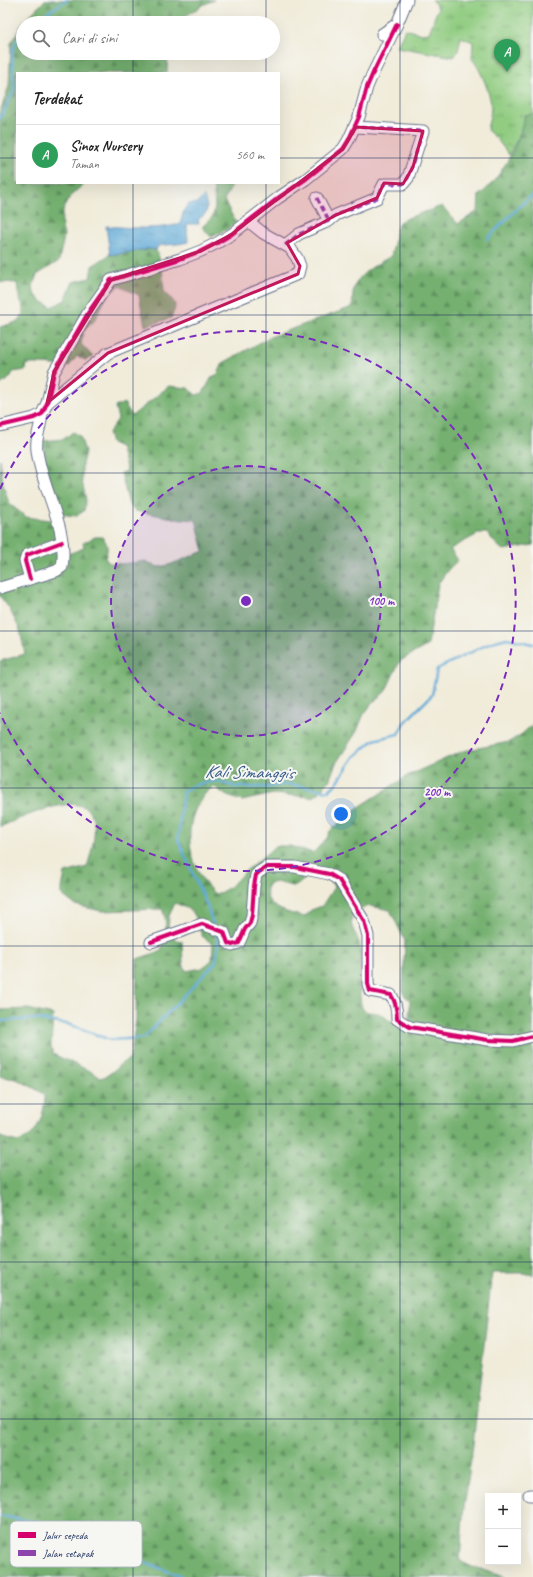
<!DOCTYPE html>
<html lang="id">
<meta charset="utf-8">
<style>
:root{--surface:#fff;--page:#f6f6f6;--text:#222;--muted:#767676;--line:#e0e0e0;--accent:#2563eb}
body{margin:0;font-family:Caveat,sans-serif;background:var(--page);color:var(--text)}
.controls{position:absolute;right:12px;bottom:12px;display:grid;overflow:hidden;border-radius:0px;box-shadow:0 4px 16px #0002}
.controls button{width:36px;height:36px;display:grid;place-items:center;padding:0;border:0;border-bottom:1px solid var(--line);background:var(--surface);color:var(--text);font:20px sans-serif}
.you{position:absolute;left:341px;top:814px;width:14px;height:14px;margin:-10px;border:3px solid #fff;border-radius:50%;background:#1a73e8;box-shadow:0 0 0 6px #1a73e833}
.badge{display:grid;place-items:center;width:26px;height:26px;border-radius:50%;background:var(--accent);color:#fff;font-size:13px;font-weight:700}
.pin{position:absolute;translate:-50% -33px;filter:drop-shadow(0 1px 2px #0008)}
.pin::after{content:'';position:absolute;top:21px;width:14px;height:12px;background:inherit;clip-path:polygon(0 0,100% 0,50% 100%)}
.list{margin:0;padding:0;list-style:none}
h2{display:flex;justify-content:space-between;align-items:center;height:52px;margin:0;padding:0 16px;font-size:17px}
h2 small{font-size:13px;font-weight:400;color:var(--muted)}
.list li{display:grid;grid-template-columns:26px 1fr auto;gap:12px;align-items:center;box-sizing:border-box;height:60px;padding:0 16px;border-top:1px solid var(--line)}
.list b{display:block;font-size:15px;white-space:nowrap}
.list p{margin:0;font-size:13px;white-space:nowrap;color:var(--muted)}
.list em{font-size:13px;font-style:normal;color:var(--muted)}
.icon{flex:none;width:22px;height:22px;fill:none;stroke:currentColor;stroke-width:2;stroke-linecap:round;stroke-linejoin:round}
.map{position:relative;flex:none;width:533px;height:1577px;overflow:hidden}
.search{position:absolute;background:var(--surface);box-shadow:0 4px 16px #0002;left:16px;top:16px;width:264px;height:44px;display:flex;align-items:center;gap:10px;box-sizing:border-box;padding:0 14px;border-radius:22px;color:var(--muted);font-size:15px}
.panel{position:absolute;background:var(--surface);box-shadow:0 4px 16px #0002;left:16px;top:72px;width:264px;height:112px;border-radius:0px}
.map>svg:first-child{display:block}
.forest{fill:url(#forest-firs);stroke:#487066;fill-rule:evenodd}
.park{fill:url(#park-tufts);stroke:#567e70}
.water{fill:url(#water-ripples);stroke:#3e6c9b}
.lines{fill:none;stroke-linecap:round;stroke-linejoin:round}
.stream{stroke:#60aad8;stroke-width:2.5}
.minor-casing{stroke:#667189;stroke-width:13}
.minor{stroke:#fff;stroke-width:11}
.quiet{stroke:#8e44ad;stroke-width:3;stroke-dasharray:6 3;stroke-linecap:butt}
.cycleway-casing{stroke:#f6f6f2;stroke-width:6}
.cycleway{stroke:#d6006c;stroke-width:4}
.marked{fill:#c2185b;fill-opacity:0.2;stroke:#c2185b;stroke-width:3;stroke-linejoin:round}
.grid{fill:none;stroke:#1b2f5e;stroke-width:1;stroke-opacity:0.55}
.ring{fill:none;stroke:#7b2cbf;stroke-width:2;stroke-dasharray:7 5}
.labels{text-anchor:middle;stroke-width:4;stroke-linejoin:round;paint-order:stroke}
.water-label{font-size:18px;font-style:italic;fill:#335a89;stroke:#f6f6f2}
.key{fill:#f6f6f2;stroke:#b4bac6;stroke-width:1}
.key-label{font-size:11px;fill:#1b2f5e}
.centre{fill:#7b2cbf;stroke:#f6f6f2;stroke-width:2}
.ring-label{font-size:12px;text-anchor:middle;font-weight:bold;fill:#7b2cbf;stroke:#f6f6f2;stroke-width:4;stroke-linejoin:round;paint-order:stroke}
</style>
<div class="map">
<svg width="533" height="1577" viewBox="0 0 533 1577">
<defs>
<pattern id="forest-firs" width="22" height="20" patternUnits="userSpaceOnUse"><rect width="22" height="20" fill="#74b06f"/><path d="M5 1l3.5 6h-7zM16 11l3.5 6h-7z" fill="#5e905e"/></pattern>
<pattern id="park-tufts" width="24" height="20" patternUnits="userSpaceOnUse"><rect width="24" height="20" fill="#91cc81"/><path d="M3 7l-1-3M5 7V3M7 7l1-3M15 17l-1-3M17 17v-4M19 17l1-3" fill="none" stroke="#76a66d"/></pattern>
<pattern id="water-ripples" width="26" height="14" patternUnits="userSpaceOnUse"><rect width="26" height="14" fill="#60aad8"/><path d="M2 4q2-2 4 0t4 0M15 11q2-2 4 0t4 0" fill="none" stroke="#4e8bb2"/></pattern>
</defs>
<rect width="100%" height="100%" fill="#f6f6f2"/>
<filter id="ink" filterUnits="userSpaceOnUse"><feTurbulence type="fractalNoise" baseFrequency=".025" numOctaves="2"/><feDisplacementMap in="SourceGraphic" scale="8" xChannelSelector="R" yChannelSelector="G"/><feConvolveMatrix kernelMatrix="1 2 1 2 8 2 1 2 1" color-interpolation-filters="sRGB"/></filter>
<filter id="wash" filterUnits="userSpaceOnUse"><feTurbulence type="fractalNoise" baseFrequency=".012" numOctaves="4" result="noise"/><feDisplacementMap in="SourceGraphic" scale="16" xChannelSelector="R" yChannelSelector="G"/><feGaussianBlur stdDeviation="0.9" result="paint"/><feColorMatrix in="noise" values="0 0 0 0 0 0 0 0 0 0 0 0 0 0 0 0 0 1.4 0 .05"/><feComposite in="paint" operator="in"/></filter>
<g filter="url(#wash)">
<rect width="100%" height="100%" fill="#f1ecda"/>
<path class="forest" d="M45 0H214L203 5 181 19 179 23H23V53H168L167 73H17V183H86C70 194 60 206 62 227 62 230 64 233 64 236 63 244 60 253 59 261L37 275 33 285 34 293 41 301 52 307 65 300 73 282 90 278 92 266 109 255 151 249 156 250 162 267 164 291C174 303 179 301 171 318L145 326 139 295 119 286 106 298 95 320 84 331 81 344 93 357 85 360 77 356 69 366C55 366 42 363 27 364L26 370 13 372 10 378 0 385V327L20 321C26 306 23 308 19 296 17 292 18 287 17 283L0 282V112L9 86 11 43 23 22Z
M533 114V545L503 550 497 545 487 533H480L450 549 458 560 447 571 438 584 428 645 400 661 385 692 372 703 363 716 357 731 335 765 329 781 318 794 311 797 273 794 242 801 227 796 215 787C207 789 205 794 200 801 181 830 190 871 215 894 230 891 238 877 249 868 258 860 267 854 275 846H290L313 853 327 838 330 831 356 809 409 775 463 751 509 742 522 734 533 724V1275L523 1273H492L473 1445 463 1515 460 1561C466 1564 472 1567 478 1569 487 1572 497 1571 505 1577H0V1135L3 1138 18 1142C22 1140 28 1138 32 1134 41 1124 45 1108 45 1095 38 1090 23 1082 16 1079 10 1078 6 1078 0 1076V1010L28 1009 53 1015 51 1046 53 1054 94 1073 100 1078C114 1075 117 1063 130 1059L136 1020 137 959 161 951C165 935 169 924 162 909L101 911 75 905 62 895V888L65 873 87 867C91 853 103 816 84 807 66 797 18 819 0 827V661L25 654 20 630 9 608 0 596V459L3 484 8 500 11 505 26 517 51 520 68 554 84 548 83 543 95 537H102C109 544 108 550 105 558L109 563 122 564 145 561 158 567 169 565 204 551 196 520 173 518 135 511 129 505 121 473 127 471 120 447 111 443 108 433 118 419 115 407 124 403 132 416 169 386 188 388 196 395 203 393 212 377 218 374 223 363 270 337 352 307C353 301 352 291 355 285 362 271 378 264 391 256L394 244 395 233 399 222 410 217 442 206 458 224 478 211 479 195C495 185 513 154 519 136 521 129 522 122 525 115ZM311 874 329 879 334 887 322 906 311 910 305 917C293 914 271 910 267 896 266 893 267 887 268 884L276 882 292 886H296ZM175 903C197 912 195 914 202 936L213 944 212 960 202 968 186 971 183 963 182 941 177 940 168 931 169 916ZM369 906 390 910 405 941 403 990 404 995 410 1000 409 1019 390 1021C386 1019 384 1015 380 1014 375 1011 366 1014 363 1009 357 1000 361 960 360 948 360 936 348 929 352 916 354 909 363 908 369 906Z
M213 183H231V188L224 200 236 223 228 229 211 237 202 227 213 216 215 207Z
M73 432 80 436 85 452 82 464V481L86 500 84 511 76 516 60 514 47 470 43 441 64 439Z"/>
<path class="park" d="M432 0H533V114L525 115 519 136 509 155 497 139 487 130C488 123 491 115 491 108 492 97 480 67 472 59L473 42 461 37 458 51 454 57 397 47 405 29 422 34 429 33 438 8Z"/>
<path class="water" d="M204 196 207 206 206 213 198 220 199 224H187L188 242C178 245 168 244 158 246L156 250 151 249 110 255 106 226C132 228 155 230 180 224L184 210 188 204 197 203Z"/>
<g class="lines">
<path class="stream" d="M30 23 67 0
M0 119 14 90 12 52 23 27
M487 239 519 207 533 195
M213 925 208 908 178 840 183 791 194 785 215 781 237 787H269L288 784 328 791 336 784 354 757 374 740 398 734 404 723 432 695 437 669 492 642 507 638 533 644
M0 1021 36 1019 71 1025 110 1040 144 1038 216 962 218 942 215 931
M0 1516 53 1525 182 1577"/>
</g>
</g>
<g filter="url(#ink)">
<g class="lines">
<defs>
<path id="minor" d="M382 34 397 24 407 0
M317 198 329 221
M285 245 299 234 329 221 336 215 377 198 384 184H403L408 178 423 131 356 127
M47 403 108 353 298 274 300 266 297 258 290 248 263 233 248 221
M0 426 34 418 42 414 47 403 54 372 88 313 111 280 180 259 201 251 217 243 232 234 278 198 306 179 343 149 348 141 359 117 367 87 373 73 397 24
M30 579 25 561 27 555 62 542
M0 588 56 571 62 567C69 527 41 489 37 450 35 438 41 426 42 414
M151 942 202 924 224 932 228 943 232 945 239 943 245 929 250 923 252 915 254 886 256 875 259 872 267 867H295L329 874 339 880 364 921 368 936V984L370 991 391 995C396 1002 397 1010 397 1019L410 1027 488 1040 513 1041 533 1036
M529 1495H533"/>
</defs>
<use href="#minor" class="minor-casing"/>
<use href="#minor" class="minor"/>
<path class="quiet" d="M317 198 329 221
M285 245 299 234 329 221 336 215 377 198 384 184H403L408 178 423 131 356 127"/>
<defs>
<path id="cycleway" d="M0 426 34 418 42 414 47 403 54 372 88 313 111 280 180 259 201 251 217 243 232 234 278 198 306 179 343 149 348 141 359 117 367 87 373 73 397 24
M30 579 25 561 27 555 62 542
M151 942 202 924 224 932 228 943 232 945 239 943 245 929 250 923 252 915 254 886 256 875 259 872 267 867H295L329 874 339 880 364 921 368 936V984L370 991 391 995C396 1002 397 1010 397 1019L410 1027 488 1040 513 1041 533 1036"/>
</defs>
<use href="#cycleway" class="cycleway-casing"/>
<use href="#cycleway" class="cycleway"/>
</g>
</g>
<path class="marked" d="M356 127 423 131 413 167 403 184 384 183 377 198 336 215 287 243 300 266 298 274 108 353 47 403 54 372 111 280 201 251 232 234 343 149Z"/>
<path class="grid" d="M133 0V23M266 0V23M400 0V1577M133 53V73M266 53V73M0 158H17M279 158H533M133 183V1577M266 183V1577M0 315H533M0 473H533M0 631H533M0 788H533M0 946H533M0 1104H533M0 1262H533M0 1419H533"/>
<circle cx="246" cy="601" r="135" fill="#7b2cbf" fill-opacity=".12"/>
<g class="ring">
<circle cx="246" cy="601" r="135"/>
<path d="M0 489A270 270 0 1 1 0 713"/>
</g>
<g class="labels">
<g class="water-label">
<text transform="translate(249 772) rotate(1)" y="6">Kali Simanggis</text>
</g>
</g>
<rect x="10" y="1521" width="132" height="46" rx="6" class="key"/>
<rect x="18" y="1532" width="18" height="6" fill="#d6006c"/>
<rect x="18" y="1550" width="18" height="6" fill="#8e44ad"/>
<g class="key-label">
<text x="43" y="1539">Jalur sepeda</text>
<text x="43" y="1557">Jalan setapak</text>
</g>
<circle cx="246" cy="601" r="6" class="centre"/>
<g class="ring-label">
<text x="381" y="605">100 m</text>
<text x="437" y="796">200 m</text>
</g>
</svg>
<div class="controls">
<button>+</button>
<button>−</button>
</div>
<div class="you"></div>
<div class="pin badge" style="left:507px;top:72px;background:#2e9e5b">A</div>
<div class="search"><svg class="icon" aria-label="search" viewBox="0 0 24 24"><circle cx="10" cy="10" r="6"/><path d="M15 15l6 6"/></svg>Cari di sini</div>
<section class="panel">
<h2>Terdekat<small></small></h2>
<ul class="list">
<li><span class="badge" style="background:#2e9e5b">A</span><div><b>Sinox Nursery</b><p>Taman</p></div><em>560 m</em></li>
</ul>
</section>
</div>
